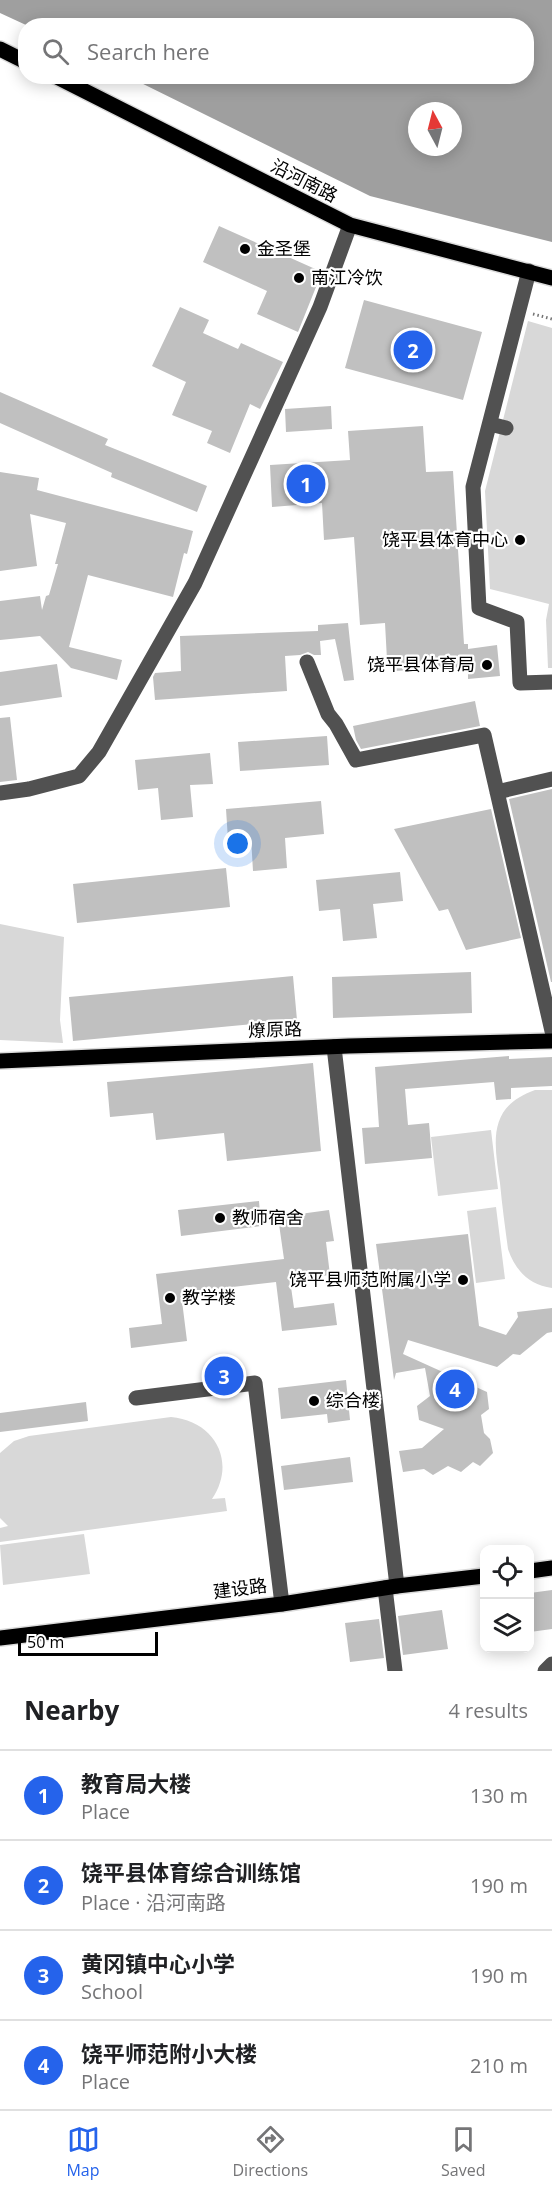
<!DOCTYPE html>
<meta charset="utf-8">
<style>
:root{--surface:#fff;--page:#f2f2f2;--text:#202124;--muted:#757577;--line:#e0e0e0;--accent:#2563eb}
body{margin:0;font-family:"Open Sans","Noto Sans SC",sans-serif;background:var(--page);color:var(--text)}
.controls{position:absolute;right:18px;bottom:18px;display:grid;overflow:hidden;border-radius:12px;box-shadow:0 3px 15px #0003}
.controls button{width:54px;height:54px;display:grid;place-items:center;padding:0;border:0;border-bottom:2px solid var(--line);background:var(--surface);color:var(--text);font:30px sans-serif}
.compass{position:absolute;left:408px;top:102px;width:54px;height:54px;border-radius:50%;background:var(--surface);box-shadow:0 3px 15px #0003;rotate:353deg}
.scale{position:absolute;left:18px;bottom:15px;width:140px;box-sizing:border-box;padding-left:6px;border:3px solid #000;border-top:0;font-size:16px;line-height:21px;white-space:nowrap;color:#000;-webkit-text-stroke:4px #fff;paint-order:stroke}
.you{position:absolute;left:238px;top:844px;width:21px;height:21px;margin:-15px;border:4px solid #fff;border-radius:50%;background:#1a73e8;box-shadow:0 0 0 9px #1a73e833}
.badge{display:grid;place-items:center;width:39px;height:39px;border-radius:50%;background:var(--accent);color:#fff;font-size:20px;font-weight:700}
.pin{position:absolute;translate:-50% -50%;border:3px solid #fff;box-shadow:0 2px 6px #0006}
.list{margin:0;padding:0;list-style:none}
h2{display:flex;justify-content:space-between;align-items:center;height:78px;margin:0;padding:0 24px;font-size:26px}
h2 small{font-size:20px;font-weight:400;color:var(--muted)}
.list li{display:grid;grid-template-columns:39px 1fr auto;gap:18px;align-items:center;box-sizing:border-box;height:90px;padding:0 24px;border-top:2px solid var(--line)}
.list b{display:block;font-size:22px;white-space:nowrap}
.list p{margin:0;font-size:20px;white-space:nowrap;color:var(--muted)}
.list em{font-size:20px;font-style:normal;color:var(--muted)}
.icon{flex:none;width:33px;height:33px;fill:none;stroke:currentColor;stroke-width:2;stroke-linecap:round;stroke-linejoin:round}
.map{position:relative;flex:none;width:552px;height:1671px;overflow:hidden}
.search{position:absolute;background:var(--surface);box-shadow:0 3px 15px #0003;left:18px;right:18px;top:18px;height:66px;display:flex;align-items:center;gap:15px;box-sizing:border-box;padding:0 21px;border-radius:24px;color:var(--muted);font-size:22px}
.sheet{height:438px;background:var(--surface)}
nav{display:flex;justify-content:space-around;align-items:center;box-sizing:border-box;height:84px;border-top:2px solid var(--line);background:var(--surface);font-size:16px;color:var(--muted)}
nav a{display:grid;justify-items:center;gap:3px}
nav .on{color:var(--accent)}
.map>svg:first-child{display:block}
.green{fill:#d8d8d8}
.water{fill:#9f9f9f;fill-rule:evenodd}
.building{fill:#c0c0c0}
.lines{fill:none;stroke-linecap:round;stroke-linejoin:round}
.major-casing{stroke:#dbdbdb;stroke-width:18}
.path{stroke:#737373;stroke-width:3;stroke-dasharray:1.5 3;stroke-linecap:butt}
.minor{stroke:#515151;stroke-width:15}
.major{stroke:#000;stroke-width:15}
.poi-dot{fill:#000;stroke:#fff;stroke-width:2}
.labels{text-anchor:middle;stroke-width:4.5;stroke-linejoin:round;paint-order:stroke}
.street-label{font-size:18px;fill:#000;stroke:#fff}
.poi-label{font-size:18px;fill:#000;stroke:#fff;text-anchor:start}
</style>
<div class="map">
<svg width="552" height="1671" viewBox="0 0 552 1671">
<rect width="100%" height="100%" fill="#fff"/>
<path class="green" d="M528 321 552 328V668H548L546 620 549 604 490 589 485 491Z
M0 924 64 937 60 1020 63 1043 0 1040Z
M535 1090H552V1288C529 1285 515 1270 508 1249 505 1227 502 1205 500 1183 494 1142 487 1107 535 1090Z
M491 1130 498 1189 438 1196 431 1137Z
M496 1207 505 1279 476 1283 467 1211Z
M171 1417C215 1421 237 1462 212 1499L225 1498 227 1511 0 1542V1528L8 1526 0 1518V1453L14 1441 29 1436Z
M84 1534 90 1574 3 1585 0 1545Z"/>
<path class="water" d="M0 0H552V242L370 196 129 77 526 76V26L26 25 0 13ZM417 111H453V147H417Z"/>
<path class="building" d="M219 226 322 272 298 332 257 314 267 291 203 262Z
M364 300 482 332 463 400 345 368Z
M180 307 209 320 203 333 238 349 241 343 283 362 260 409 250 404 230 453 207 443 212 431 172 415 186 382 152 366Z
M0 392 108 439 105 445 207 486 197 512 111 477 112 473 0 423Z
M331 406 332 429 286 432 285 409Z
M423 426 426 472 453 471 464 644H468V649L497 645 500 676 468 679V667L394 671V660H387L385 623 360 625 354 537 324 540 322 503 272 507 270 465 350 460 348 431Z
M0 472 39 478 37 490 193 531 187 554 184 553 173 597 88 575 69 647 122 660 117 680 71 668 40 636 0 640V601L40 596 42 610 46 596 49 595 58 564H55L66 523 30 514 37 566 0 571Z
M348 623 354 680 344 681 335 639 320 641 321 655H314L308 652 300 655 285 656 287 691 155 700 153 677 155 673 181 671 180 636 318 631V625Z
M57 664 62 697 0 706V672Z
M475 701 480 726 361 749 356 740 353 726Z
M10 717 17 780 0 782V718Z
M327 736 329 765 240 771 238 742Z
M210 753 213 784 190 785 193 817 161 820 158 788 138 790 135 760Z
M552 789V982H551L509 799Z
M321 801 324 834 285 838 287 868 253 871 251 838 228 840 226 809Z
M491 809 521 938 466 950 448 909 439 911 394 829Z
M226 868 230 907 77 923 73 884Z
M400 872 403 901 373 904 377 938 343 941 340 909 319 911 316 880Z
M471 972 472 1013 333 1018 332 977Z
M293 976 297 1020 73 1041 69 997Z
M509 1056V1059L552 1057V1086L511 1088V1099L496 1100 494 1082 405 1089 408 1125 429 1123 432 1158 365 1164 362 1128 379 1127 375 1067Z
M313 1063 321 1151 227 1161 224 1133 156 1140 153 1113 110 1117 107 1082Z
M259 1201 261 1226 181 1236 178 1210Z
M329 1210 334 1241 326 1242 330 1275 290 1280 294 1308 334 1303 337 1325 282 1331 276 1282 181 1293 187 1341 131 1348 129 1328 162 1324 156 1274 284 1259 278 1217Z
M468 1234 479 1326 506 1335 518 1317 517 1312 552 1308V1332L547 1333 520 1355 513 1354 497 1367 408 1340 403 1354 487 1392 489 1409 481 1415 484 1433 490 1439 493 1453 480 1466 473 1462 461 1472 448 1466 433 1475 424 1469 403 1472 399 1451 422 1448 444 1429 419 1420 417 1406 430 1396 425 1368 396 1373 394 1380 376 1244Z
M346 1380 350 1420 328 1423 327 1414 281 1419 278 1388Z
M86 1402 88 1421 0 1432V1413Z
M350 1457 353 1482 284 1490 281 1466Z
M552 1590V1629L530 1632V1593Z
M442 1610 448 1649 403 1655 398 1616Z
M379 1619 384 1658 350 1662 345 1623Z"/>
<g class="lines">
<defs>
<path id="major" d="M0 49 26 62
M55 76 350 225 552 278
M0 1061 349 1046 552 1041
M530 1571 552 1568
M0 1638 282 1604 397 1586 484 1576"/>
</defs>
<use href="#major" class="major-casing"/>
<path class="path" d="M533 314 552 319"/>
<path class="minor" d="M529 271 473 487 479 608 517 622 520 683 552 682
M490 424 506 428
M307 662 328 714 336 724 356 760 484 735 552 1031
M497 792 552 779
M0 793 29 789 79 776 99 752 195 583 320 307 350 225
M334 1047 397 1586
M136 1398 255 1383 282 1604
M385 1588 395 1671
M545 1671 552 1664"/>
<use href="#major" class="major"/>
</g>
<g class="poi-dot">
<circle cx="245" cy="249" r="6"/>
<circle cx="299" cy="278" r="6"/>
<circle cx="520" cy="540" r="6"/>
<circle cx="487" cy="665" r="6"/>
<circle cx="220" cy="1218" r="6"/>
<circle cx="463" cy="1280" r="6"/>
<circle cx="170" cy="1298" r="6"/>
<circle cx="314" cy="1401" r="6"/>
</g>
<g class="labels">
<g class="street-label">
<text transform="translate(304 181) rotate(27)" y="6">沿河南路</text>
<text transform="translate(275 1030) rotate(-2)" y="6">燎原路</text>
<text transform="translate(240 1589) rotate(-7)" y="6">建设路</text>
</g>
<g class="poi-label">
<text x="257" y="255">金圣堡</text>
<text x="311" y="284">南江冷饮</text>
<text x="508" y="546" text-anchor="end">饶平县体育中心</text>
<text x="475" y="671" text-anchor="end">饶平县体育局</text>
<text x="232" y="1224">教师宿舍</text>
<text x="451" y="1286" text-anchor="end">饶平县师范附属小学</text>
<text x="182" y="1304">教学楼</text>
<text x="326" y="1407">综合楼</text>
</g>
</g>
</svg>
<div class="controls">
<button><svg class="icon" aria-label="locate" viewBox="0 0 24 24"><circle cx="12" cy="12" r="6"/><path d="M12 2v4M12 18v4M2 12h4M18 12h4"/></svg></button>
<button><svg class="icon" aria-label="layers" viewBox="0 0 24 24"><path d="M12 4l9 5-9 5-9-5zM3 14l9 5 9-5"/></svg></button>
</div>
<svg class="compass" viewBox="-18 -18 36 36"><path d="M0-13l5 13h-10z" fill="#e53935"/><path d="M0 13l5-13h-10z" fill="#757577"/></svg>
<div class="scale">50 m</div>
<div class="you"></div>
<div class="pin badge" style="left:306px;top:484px">1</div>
<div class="pin badge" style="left:413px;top:350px">2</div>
<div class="pin badge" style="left:224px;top:1376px">3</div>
<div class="pin badge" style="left:455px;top:1389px">4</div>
<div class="search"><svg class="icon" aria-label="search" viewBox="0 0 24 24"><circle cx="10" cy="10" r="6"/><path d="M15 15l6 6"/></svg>Search here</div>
</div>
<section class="sheet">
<h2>Nearby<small>4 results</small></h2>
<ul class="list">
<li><span class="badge">1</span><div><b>教育局大楼</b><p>Place</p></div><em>130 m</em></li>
<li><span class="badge">2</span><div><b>饶平县体育综合训练馆</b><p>Place · 沿河南路</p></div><em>190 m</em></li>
<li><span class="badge">3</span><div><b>黄冈镇中心小学</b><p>School</p></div><em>190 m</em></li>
<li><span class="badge">4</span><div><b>饶平师范附小大楼</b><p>Place</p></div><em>210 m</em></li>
</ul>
</section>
<nav>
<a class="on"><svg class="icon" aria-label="map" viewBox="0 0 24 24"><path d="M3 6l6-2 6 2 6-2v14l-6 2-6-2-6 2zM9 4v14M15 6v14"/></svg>Map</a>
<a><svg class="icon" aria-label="directions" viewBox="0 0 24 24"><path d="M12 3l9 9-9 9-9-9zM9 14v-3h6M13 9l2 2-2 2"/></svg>Directions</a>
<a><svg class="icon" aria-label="saved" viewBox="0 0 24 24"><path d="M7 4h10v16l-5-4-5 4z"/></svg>Saved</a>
</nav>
